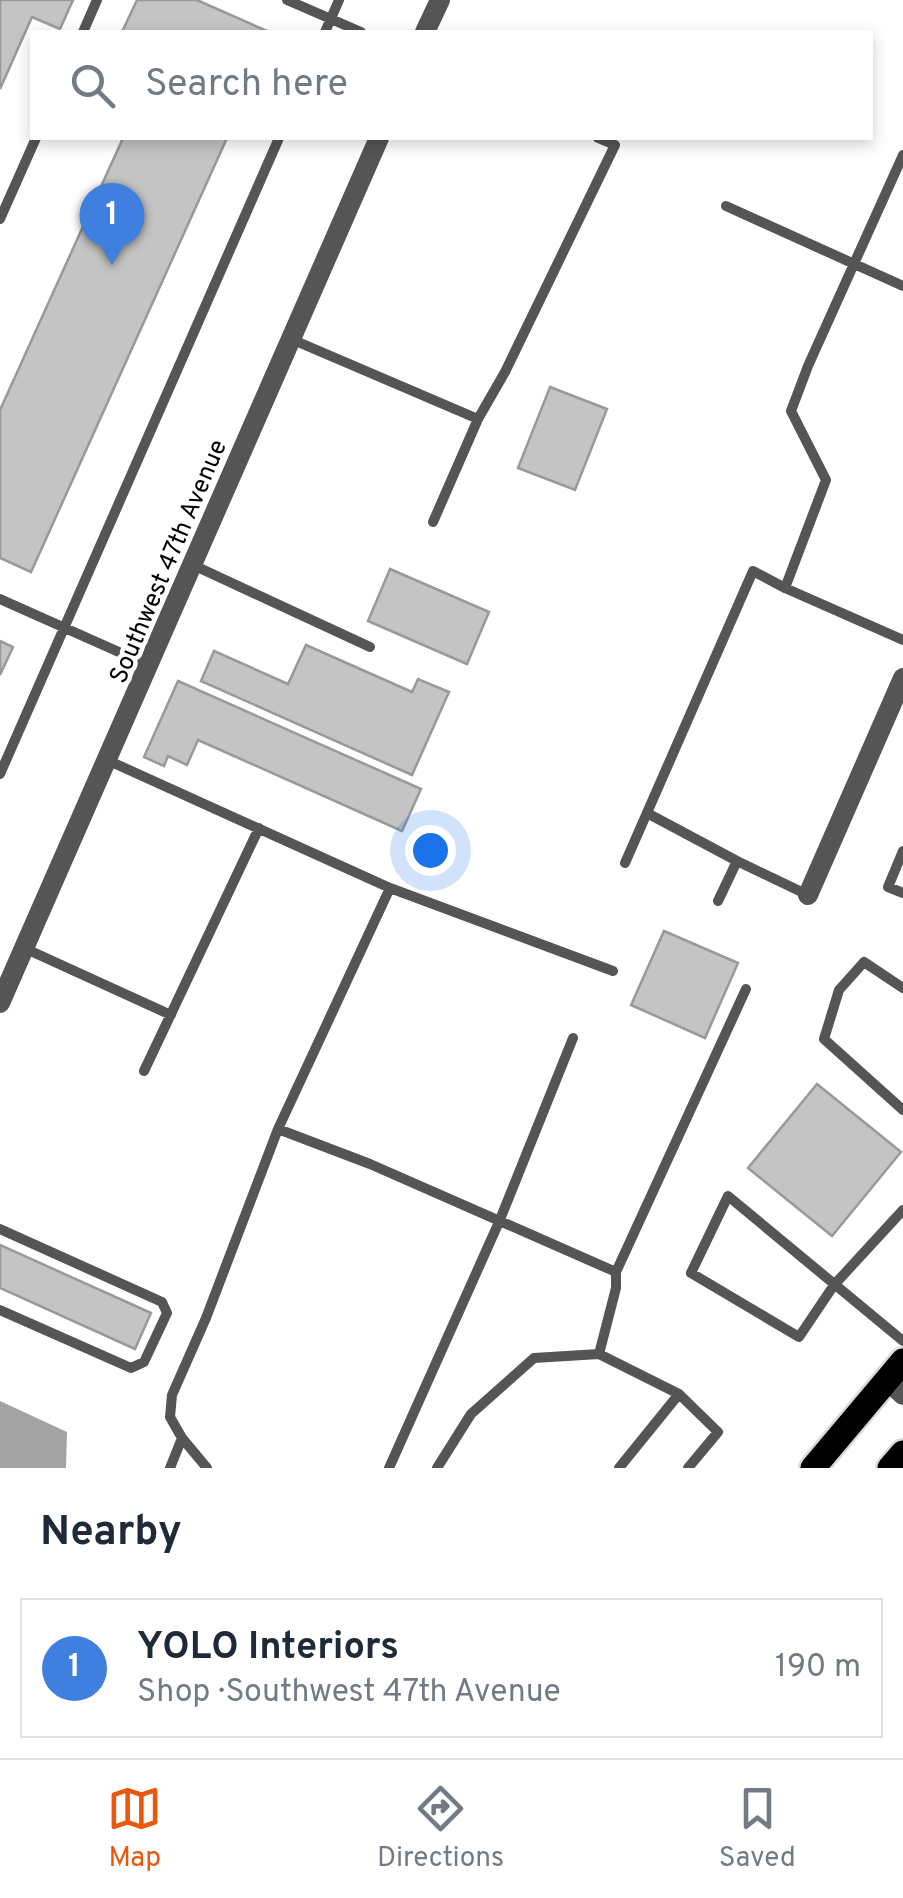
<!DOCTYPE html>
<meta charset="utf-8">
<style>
:root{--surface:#fff;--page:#f6f6f7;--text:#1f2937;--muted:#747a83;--line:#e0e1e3;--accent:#ea580c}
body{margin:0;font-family:Overpass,sans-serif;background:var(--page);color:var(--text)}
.you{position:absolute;left:430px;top:850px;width:35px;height:35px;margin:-25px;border:8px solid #fff;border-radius:50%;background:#1a73e8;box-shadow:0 0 0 15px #1a73e833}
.badge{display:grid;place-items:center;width:65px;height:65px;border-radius:50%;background:var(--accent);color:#fff;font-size:32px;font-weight:700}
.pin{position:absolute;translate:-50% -82px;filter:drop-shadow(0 2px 5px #0008)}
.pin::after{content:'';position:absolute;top:52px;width:35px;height:30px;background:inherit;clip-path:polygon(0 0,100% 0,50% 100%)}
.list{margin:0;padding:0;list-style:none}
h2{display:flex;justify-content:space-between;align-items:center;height:130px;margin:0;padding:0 40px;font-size:42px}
h2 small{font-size:32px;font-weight:400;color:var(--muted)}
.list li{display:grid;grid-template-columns:65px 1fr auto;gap:30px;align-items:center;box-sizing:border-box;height:140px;margin:0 20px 20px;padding:0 20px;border:2px solid var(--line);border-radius:0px}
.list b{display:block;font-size:38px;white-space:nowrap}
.list p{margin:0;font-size:32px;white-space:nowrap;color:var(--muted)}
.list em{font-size:32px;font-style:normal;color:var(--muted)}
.icon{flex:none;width:55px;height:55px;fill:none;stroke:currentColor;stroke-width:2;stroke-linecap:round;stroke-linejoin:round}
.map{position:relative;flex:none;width:903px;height:1468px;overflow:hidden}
.search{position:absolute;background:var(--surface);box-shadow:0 5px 15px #0003;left:30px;right:30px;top:30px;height:110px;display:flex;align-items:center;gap:25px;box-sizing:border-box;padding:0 35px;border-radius:0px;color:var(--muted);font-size:38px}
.sheet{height:290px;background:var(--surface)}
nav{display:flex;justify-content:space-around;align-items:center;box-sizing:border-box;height:140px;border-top:2px solid var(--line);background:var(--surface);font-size:28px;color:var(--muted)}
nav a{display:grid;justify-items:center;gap:5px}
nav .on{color:var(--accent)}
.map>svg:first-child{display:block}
.water{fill:#a3a3a3}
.building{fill:#c4c4c4;stroke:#999;stroke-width:2.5}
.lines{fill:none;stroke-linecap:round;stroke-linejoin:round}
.primary-casing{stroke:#dbdbdb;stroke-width:30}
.service{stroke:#555;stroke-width:10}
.minor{stroke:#555;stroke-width:20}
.primary{stroke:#000;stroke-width:25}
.labels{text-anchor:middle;stroke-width:9;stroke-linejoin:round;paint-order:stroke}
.street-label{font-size:25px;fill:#000;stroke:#fff}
</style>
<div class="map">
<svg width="903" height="1468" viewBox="0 0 903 1468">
<rect width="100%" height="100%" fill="#fff"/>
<path class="water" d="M0 1401 67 1432 66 1468H0Z"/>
<path class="building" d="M0 0H73L60 29 32 17 0 89Z
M137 0H197L269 32H122Z
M123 138H227L31 572 0 558V410Z
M550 387 607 409 575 490 518 468Z
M390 569 489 612 467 664 368 621Z
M0 641 13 647 0 675Z
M306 645 412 692 418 679 449 692 412 775 201 681 214 651 288 684Z
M178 681 421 789 402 831 198 740 187 765 168 756 164 766 144 757Z
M664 931 738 963 705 1038 631 1005Z
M817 1084 901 1152 832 1236 748 1168Z
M0 1245 151 1313 135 1349 0 1288Z"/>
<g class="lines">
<defs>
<path id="primary" d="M813 1468 903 1361
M890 1468 903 1453"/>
</defs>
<use href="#primary" class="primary-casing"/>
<path class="service" d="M287 0 361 32
M83 32 97 0
M325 32 339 0
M726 206 903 286
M0 219 36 138
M291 339 478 419 505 372 615 145 598 138
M433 522 478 419
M193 565 370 647
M785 588 903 640
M0 599 148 665
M107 760 390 888 613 971
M0 774 279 138
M647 813 737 861 718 901
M903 851 888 887 903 893
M737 861 808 895
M625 863 753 571 785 588 826 480 791 411 808 366 903 155
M24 948 171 1015
M903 988 864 962 839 990 824 1039 903 1110
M144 1071 259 828
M278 1129 370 1164 616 1272V1288L599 1354
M903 1210 834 1285 799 1337 691 1273 728 1196 903 1341
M0 1229 162 1302 167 1313 144 1362 131 1368 0 1310
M616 1272 746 989
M170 1468 182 1438
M207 1468 182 1438 170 1417 172 1395 206 1318 278 1129 390 888
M389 1468 499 1222 573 1038
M437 1468 471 1414 534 1358 599 1354 679 1394
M619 1468 679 1394 718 1432 688 1468"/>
<path class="minor" d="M425 32 440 0
M808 895 903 678
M0 1003 379 138
M887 1380 903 1395"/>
<use href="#primary" class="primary"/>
</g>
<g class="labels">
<g class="street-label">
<text transform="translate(167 561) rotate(-67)" y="9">Southwest 47th Avenue</text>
</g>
</g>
</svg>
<div class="you"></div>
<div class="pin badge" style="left:112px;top:265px;background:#3f7fe0">1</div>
<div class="search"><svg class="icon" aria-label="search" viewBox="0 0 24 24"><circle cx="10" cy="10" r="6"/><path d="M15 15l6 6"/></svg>Search here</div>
</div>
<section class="sheet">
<h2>Nearby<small></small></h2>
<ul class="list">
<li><span class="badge" style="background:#3f7fe0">1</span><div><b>YOLO Interiors</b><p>Shop · Southwest 47th Avenue</p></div><em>190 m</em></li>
</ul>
</section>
<nav>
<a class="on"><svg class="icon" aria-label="map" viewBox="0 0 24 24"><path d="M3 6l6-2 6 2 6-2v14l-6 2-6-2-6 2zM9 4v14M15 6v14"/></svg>Map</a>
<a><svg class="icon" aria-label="directions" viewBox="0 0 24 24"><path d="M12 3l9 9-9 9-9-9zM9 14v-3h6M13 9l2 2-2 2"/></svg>Directions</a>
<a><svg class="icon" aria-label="saved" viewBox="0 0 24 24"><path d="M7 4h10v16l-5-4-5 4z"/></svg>Saved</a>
</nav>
